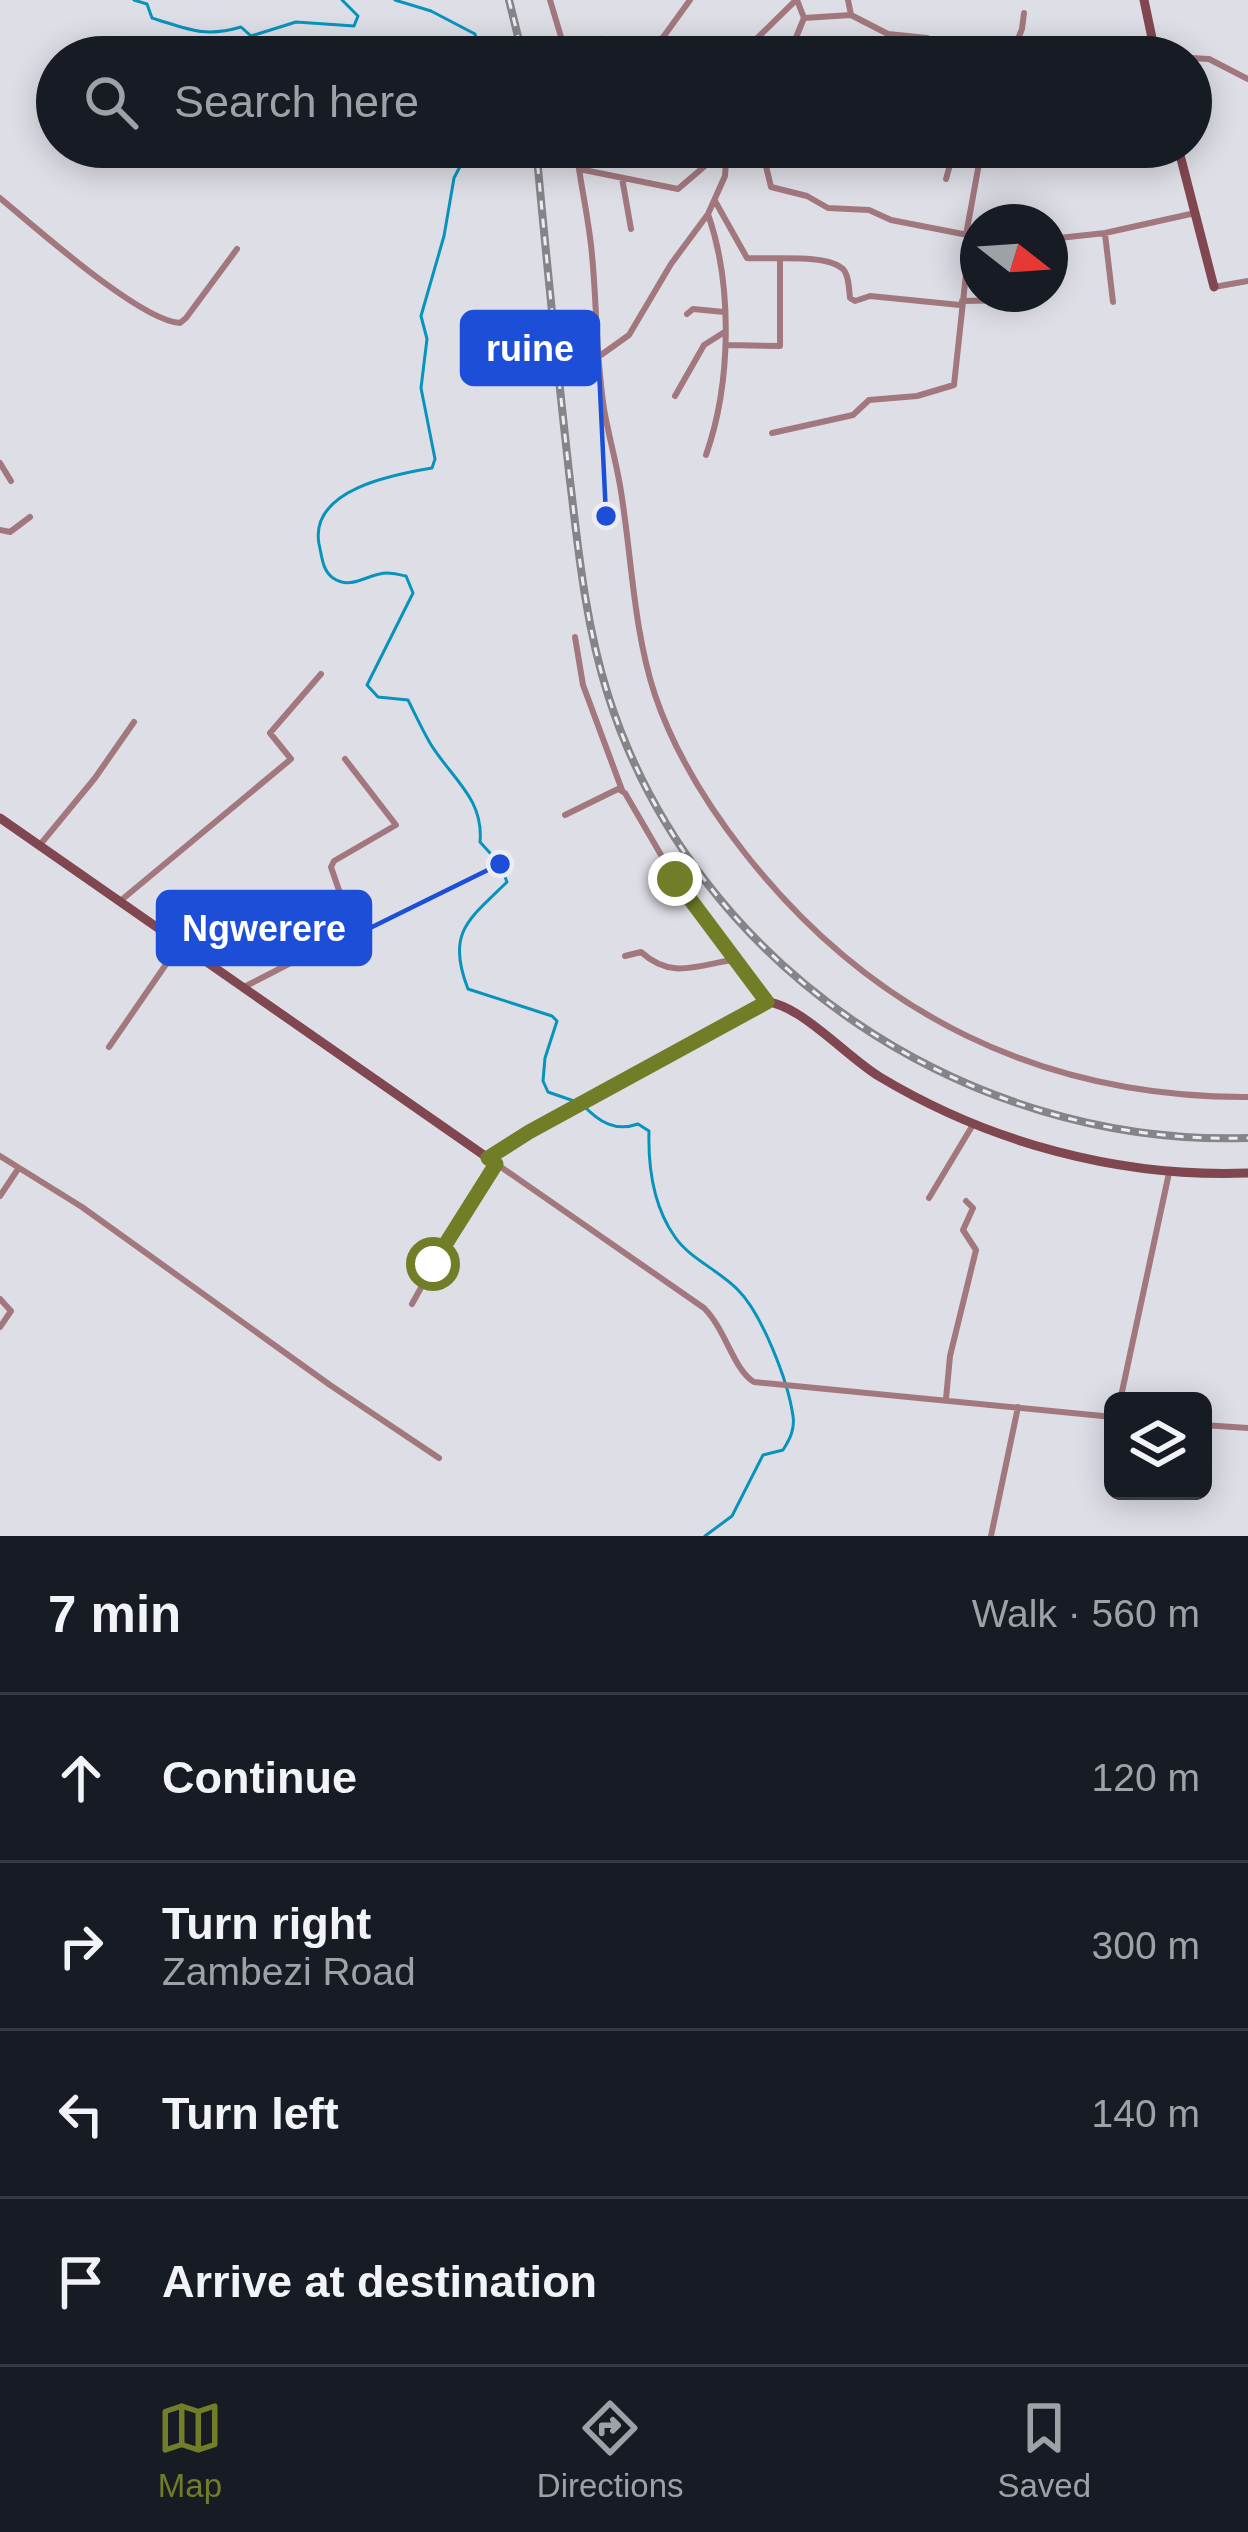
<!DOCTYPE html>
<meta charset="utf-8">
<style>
:root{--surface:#171b24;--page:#242831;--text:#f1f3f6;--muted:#9ea1a6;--line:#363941;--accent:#727d28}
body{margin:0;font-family:Arial,sans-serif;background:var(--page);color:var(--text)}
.controls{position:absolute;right:36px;bottom:36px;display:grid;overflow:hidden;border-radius:18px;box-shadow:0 6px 30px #0003}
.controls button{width:108px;height:108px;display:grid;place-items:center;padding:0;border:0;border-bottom:3px solid var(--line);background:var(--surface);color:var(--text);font:60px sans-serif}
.compass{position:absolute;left:960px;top:204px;width:108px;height:108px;border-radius:50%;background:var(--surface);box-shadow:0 6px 30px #0003;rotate:107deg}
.stop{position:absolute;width:36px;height:36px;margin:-27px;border:9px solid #727d28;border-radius:50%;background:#fff}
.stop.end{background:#727d28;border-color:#fff;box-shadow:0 3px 12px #0008}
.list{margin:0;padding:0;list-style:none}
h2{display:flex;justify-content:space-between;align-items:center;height:156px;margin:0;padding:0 48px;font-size:51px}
h2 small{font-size:39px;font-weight:400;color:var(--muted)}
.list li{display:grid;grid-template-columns:78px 1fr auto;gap:36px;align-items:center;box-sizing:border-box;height:168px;padding:0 48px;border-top:3px solid var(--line)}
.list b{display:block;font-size:45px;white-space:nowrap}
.list p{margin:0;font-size:39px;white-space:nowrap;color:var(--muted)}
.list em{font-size:39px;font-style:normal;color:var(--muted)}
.icon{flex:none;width:66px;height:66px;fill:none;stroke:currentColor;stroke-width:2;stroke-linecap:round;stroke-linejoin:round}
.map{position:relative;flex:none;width:1248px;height:1536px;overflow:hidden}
.search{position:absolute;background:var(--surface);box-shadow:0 6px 30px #0003;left:36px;right:36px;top:36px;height:132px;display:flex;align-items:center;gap:30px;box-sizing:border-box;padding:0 42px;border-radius:66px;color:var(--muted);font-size:45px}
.sheet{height:828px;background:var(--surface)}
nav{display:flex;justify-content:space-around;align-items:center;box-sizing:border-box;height:168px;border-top:3px solid var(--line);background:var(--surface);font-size:33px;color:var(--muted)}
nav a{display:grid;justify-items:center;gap:6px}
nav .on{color:var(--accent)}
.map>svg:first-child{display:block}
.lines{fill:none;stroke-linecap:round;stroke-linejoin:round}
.stream{stroke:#0893bc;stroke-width:3}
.street{stroke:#a2787e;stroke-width:6}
.secondary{stroke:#814750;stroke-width:9}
.rail-casing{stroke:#848489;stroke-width:8}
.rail{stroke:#ececf3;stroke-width:3;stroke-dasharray:9;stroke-linecap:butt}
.route{stroke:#727d28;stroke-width:15}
.leader{fill:none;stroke:#1d4ed8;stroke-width:4.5}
.callout-dot{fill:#1d4ed8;stroke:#ececf3;stroke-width:4.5}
.callout{fill:#1d4ed8;stroke:#1d4ed8;stroke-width:4.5}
.callout-label{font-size:36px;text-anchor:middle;font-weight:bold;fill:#fff}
</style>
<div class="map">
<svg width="1248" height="1536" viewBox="0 0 1248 1536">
<rect width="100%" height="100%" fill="#dedfe6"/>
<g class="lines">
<path class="stream" d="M134 0 147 4 152 18C188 29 204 38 241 27L251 36 296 22 354 26 358 16 342 0
M395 0 431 11 475 34 479 57
M464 147 466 155 454 178 444 236 421 316 427 339 421 388 435 459 432 468C396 474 309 489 319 544 322 556 322 570 333 578 352 591 368 573 387 573 394 573 400 575 406 576L413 593 367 685 378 697 408 700C415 714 422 729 430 743 451 778 484 798 480 842L500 864 507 882C468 920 446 933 468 989L552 1016 557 1021 545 1058 543 1081 548 1092 574 1101
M583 1105C599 1122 615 1132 638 1124L649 1131C648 1167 653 1206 675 1237 689 1258 720 1271 738 1290 762 1314 788 1381 793 1416 795 1429 790 1439 783 1450L763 1455 732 1516 705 1536"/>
<path class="street" d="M550 0 567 57
M851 15 888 34 927 38 922 57
M804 18 851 15 848 0
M601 39 617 57
M642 57 664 36 690 0
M677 57 696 52 743 51
M738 57 796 0
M788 57 804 18 797 0
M1011 57 1022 29 1024 13
M1191 58 1209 59 1248 79
M576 147C580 183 589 219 592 255 597 306 596 358 604 409 609 438 618 468 622 498 632 563 634 631 655 695 674 751 708 806 744 852 871 1014 1042 1098 1248 1097
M1109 147 1179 152
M727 163 765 162 771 187 807 196 828 208 869 210 891 220 978 237
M579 169 678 189 727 147
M622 178 631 229
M946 179 955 147
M0 198C35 227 140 321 180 323L186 318 237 249
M715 201 747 258C770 260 826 253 843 269 849 275 849 290 850 298L855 301 870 296 960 305
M1105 234 1113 302
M966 235 982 147
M1050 239 1105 233 1195 213
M1214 287 1248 281
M962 301 1017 300
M687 314 693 309 724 312
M727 345 780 346V261
M601 355 629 335 671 264 708 214 725 176 727 147
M675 396 704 345 723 333
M772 433 853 415 869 400 917 396 954 385 970 237
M706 455C731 384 733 286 708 214
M0 463 11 481
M0 530 10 532 30 517
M575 637 583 685 622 790
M565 815 618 789 625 793 675 879 732 960 767 1002
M39 846 95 778 134 722
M119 902 291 759 270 733 321 674
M625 956 641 952C671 979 695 966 732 960
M242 988 353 931 331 867 334 861 396 825 345 759
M109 1047 180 944
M0 1156 82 1207 330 1385 439 1458
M488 1158 704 1308C726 1330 733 1369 754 1382L1113 1417
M0 1196 18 1169
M929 1198 974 1123
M0 1299 11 1311 0 1327
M412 1304 463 1211 496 1164
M946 1399 950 1356 976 1250 963 1230 973 1208 966 1201
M1120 1401 1169 1173
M1203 1425 1248 1428
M991 1536 1018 1407"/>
<path class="secondary" d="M1144 0 1156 57
M1178 147 1214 287
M0 818 488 1158 529 1131 767 1002C801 1005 848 1058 880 1077 990 1143 1120 1178 1248 1173"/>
<defs>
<path id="rail" d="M509 0 523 57
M536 147C546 255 557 364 569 472 578 547 585 623 608 695 694 967 967 1147 1248 1138"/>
</defs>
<use href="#rail" class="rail-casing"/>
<use href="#rail" class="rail"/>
</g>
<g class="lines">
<path class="route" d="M433 1264 496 1164 488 1158 529 1132 767 1002 675 879"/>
</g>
<path class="leader" d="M606 516L598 348M500 864L370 928"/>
<g class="callout-dot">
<circle cx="606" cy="516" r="12"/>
<circle cx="500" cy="864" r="12"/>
</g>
<g class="callout">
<rect x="462" y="312" width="136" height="72" rx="12"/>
<rect x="158" y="892" width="212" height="72" rx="12"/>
</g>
<g class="callout-label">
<text x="530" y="361">ruine</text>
<text x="264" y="941">Ngwerere</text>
</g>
</svg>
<div class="controls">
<button><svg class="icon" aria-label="layers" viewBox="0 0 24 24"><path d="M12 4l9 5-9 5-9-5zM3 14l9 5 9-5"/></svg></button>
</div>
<svg class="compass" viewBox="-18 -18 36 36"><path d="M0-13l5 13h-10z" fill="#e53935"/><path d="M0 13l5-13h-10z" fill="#9ea1a6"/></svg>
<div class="stop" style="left:433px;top:1264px"></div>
<div class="stop end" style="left:675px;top:879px"></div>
<div class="search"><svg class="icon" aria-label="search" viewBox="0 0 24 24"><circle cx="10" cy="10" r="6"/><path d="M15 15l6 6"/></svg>Search here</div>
</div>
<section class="sheet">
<h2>7 min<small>Walk · 560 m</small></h2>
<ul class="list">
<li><svg class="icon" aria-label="ahead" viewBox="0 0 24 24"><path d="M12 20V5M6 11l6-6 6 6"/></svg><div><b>Continue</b></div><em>120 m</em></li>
<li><svg class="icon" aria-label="right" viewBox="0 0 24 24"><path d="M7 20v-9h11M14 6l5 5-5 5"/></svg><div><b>Turn right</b><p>Zambezi Road</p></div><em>300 m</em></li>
<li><svg class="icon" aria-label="left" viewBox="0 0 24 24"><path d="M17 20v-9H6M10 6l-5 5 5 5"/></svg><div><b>Turn left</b></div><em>140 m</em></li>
<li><svg class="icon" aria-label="arrive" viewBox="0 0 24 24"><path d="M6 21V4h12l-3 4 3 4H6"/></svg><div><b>Arrive at destination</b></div></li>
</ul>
</section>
<nav>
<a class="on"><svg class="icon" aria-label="map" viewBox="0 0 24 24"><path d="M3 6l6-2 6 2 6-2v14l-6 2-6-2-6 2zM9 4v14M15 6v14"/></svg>Map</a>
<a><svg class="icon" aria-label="directions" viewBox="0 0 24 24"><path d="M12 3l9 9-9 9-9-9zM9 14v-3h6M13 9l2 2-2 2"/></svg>Directions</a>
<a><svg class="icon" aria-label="saved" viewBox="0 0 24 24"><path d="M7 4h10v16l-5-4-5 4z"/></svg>Saved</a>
</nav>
